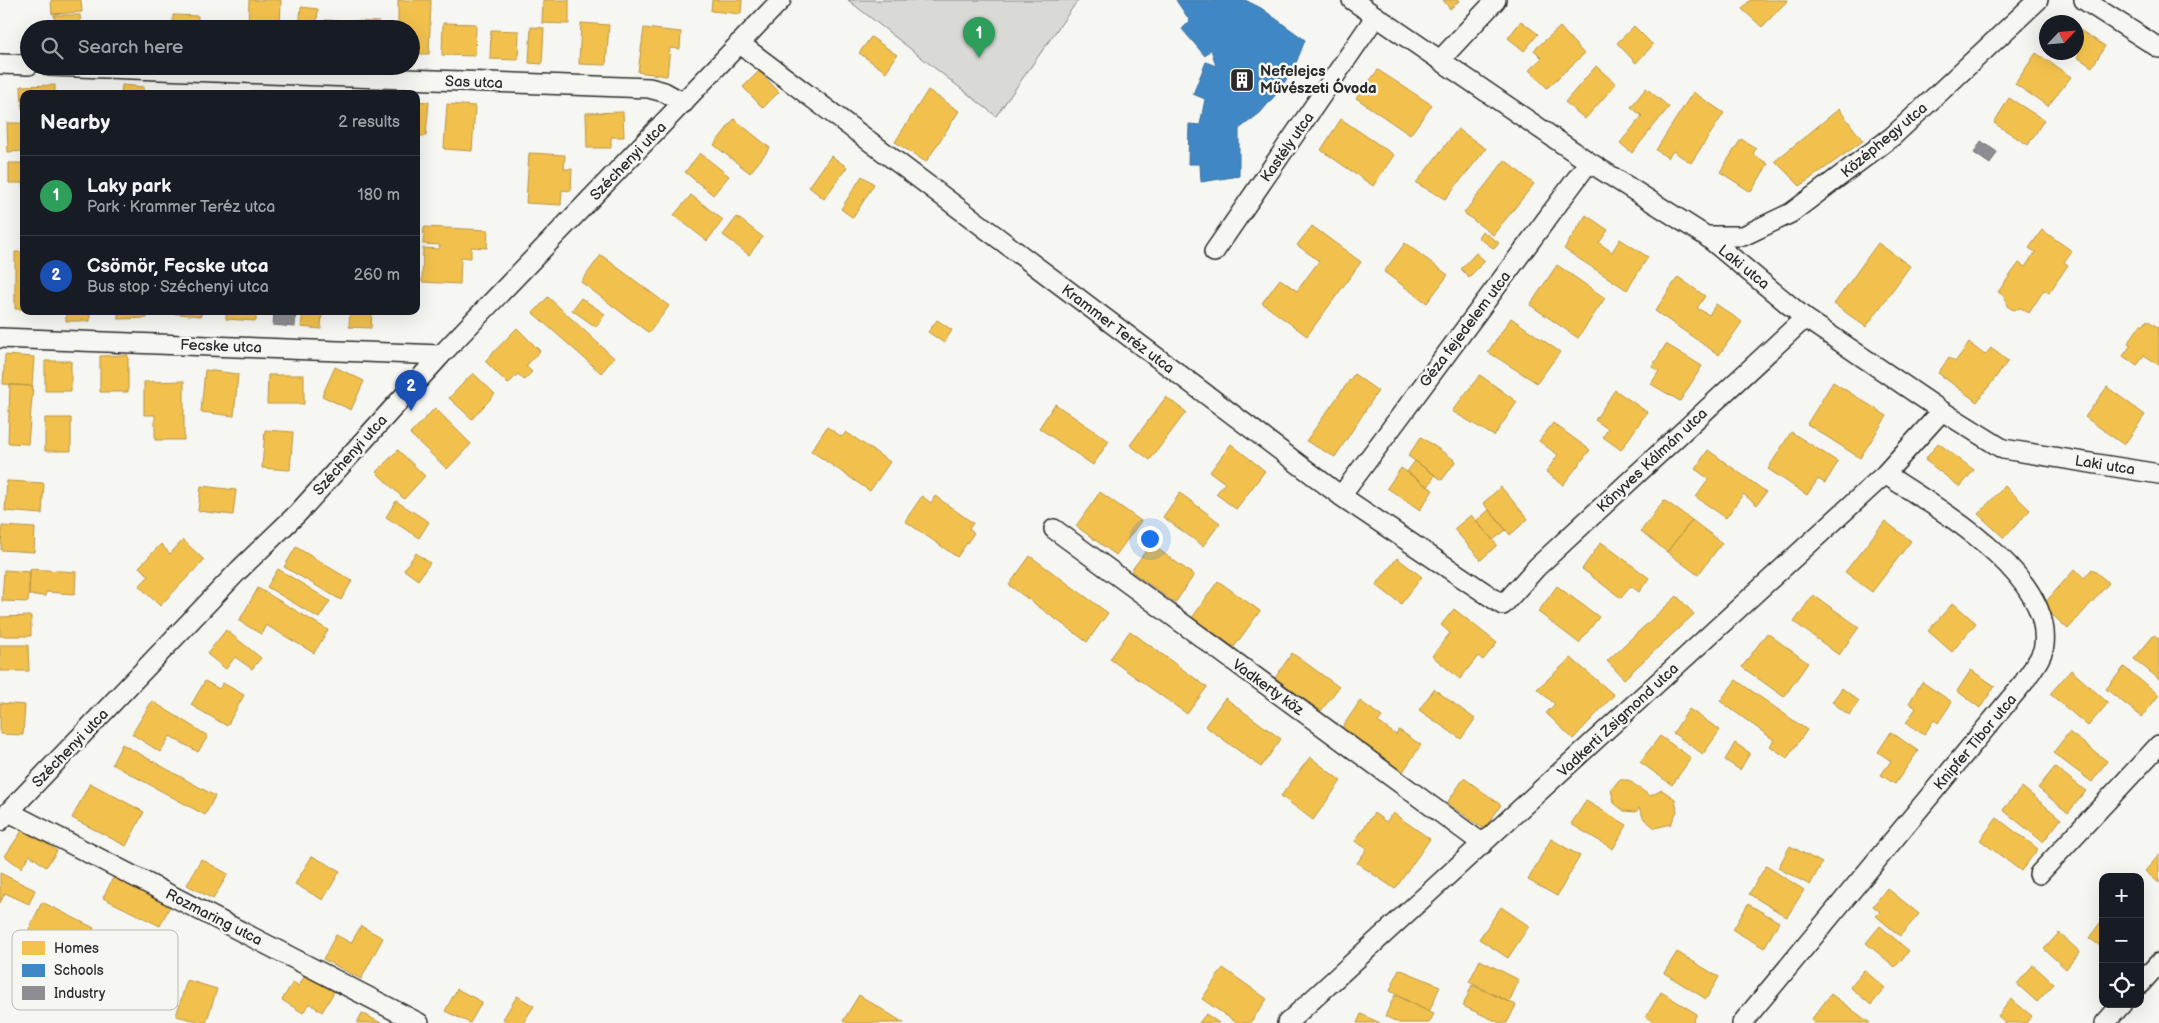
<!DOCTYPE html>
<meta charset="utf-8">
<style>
:root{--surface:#171b24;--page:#20242c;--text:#f1f3f6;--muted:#9ea1a6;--line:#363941;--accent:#0f766e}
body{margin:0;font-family:"Balsamiq Sans",sans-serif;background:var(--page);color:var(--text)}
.controls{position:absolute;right:15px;bottom:15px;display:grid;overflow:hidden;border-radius:10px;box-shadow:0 5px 20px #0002}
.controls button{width:45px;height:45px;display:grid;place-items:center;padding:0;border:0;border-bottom:1px solid var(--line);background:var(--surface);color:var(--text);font:25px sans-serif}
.compass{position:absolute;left:2039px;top:15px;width:45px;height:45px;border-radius:50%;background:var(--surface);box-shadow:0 5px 20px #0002;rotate:64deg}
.you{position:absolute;left:1149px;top:538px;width:18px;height:18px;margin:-12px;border:4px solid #fff;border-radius:50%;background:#1a73e8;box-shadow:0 0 0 8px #1a73e833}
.badge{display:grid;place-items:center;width:32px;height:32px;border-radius:50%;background:var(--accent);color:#fff;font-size:16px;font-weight:700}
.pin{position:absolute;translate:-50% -41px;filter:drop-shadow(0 1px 2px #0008)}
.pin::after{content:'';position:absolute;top:26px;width:18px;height:15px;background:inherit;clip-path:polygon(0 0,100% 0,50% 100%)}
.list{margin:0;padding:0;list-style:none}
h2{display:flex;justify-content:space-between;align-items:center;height:65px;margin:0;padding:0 20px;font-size:21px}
h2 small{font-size:16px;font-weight:400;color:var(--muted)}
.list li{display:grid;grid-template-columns:32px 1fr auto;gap:15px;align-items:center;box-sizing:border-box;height:80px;padding:0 20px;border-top:1px solid var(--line)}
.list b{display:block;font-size:19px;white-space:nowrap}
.list p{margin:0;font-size:16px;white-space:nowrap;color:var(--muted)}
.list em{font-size:16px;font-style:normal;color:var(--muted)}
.icon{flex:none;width:28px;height:28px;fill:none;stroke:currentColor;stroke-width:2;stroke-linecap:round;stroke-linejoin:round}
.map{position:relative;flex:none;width:2159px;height:1023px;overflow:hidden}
.search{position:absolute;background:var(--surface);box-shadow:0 5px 20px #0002;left:20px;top:20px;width:400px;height:55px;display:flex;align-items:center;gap:12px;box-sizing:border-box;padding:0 18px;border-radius:28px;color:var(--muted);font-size:19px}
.panel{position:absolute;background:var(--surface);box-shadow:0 5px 20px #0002;left:20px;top:90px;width:400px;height:225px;border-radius:10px}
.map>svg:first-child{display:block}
.green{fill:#d9d9d5;stroke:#828280}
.homes{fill:#f2c14e;stroke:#b69444}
.schools{fill:#3f88c5;stroke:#396c97}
.industry{fill:#8d8d92;stroke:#707073}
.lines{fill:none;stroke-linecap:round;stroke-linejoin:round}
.minor-casing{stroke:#2b2b2b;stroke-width:22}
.minor{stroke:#f6f6f2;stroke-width:19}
.labels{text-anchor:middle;stroke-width:5;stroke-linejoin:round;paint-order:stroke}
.poi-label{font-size:15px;font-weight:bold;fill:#2b2b2b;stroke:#f6f6f2;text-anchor:start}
.street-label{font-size:15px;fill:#2b2b2b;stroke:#f6f6f2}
.key{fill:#f6f6f2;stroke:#b9b9b6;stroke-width:1}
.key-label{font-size:14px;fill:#2b2b2b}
</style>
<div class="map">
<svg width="2159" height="1023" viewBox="0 0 2159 1023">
<rect width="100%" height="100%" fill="#f6f6f2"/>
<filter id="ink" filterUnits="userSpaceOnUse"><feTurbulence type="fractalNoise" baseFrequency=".02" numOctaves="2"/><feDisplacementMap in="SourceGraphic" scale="10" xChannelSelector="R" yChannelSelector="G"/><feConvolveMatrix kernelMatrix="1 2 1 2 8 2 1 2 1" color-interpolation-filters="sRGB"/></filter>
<g filter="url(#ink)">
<path class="green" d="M848 0H1078L996 116Z"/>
<path class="homes" d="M51 0H81L82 12 52 14Z
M249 0H281L280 29H248Z
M398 0H431L429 54H411V29H398Z
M543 0H569V24L542 23Z
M712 0H742L741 14 711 11Z
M1443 0H1460L1450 9Z
M1750 0H1788L1762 27 1742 9Z
M301 7 318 9 316 29H299Z
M54 15H80L81 29H55Z
M173 15 198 16V29H173Z
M325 20 379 22V29H325Z
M1521 21 1538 34 1524 51 1508 38Z
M443 23 476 24 475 56 442 55Z
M581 23 609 25 606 65 579 64Z
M1634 26 1653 45 1636 63 1617 43Z
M531 27 544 28 542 64 529 63Z
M1560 27 1584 54 1547 88 1529 70 1542 58 1534 50Z
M644 28 681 32 680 49 670 48 667 76 638 72Z
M491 30 519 31 518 60 490 59Z
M2080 30 2105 46 2092 67 2077 57 2079 54 2075 52 2076 36Z
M871 37 897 55 886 72 859 53Z
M2036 53 2071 77 2048 106 2015 84Z
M1596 66 1616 84 1585 119 1565 102Z
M1378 70 1432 105 1410 135 1356 98Z
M759 71 779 92 763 108 743 87Z
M55 85V94H24V109H22L21 86Z
M122 85 144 87 143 94H121Z
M1646 88 1669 107 1632 153 1620 143 1642 116 1631 107Z
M928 90 959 111 926 162 895 142Z
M251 91H275L274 94H251Z
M1693 92 1724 113 1691 163 1673 151 1668 158 1656 150Z
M2009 98 2044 120 2028 145 1994 123Z
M416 101 429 102 426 136H416Z
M447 104 475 106 472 151 444 149Z
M1839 109 1863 141 1800 186 1775 161Z
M623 112 624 137H611V148H587L586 113Z
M734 119 770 148 750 173 714 145Z
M1341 119 1394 155 1373 186 1321 150Z
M7 123H24V151L8 152Z
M1458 129 1486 149 1445 199 1416 183Z
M1741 139 1756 148 1753 154 1768 164 1751 192 1720 172Z
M529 153 565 155 564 169H572L571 191 562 190 561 205 526 203Z
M700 153 729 176 713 195 685 172Z
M831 156 847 167 824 199 809 187Z
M1505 160 1534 184 1493 235 1464 213Z
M9 163H24V190L22 183H9Z
M862 176 874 184 853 218 841 209Z
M691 195 723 220 707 241 674 215Z
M1586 215 1608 230 1599 243 1612 252 1620 239 1648 257 1627 290 1564 249Z
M737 217 763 237 749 255 723 235Z
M1312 226 1361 262 1307 336 1262 303 1280 279 1297 291 1319 261 1297 245Z
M424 227 488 230 487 248 471 247V258L461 257 460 284 422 282 423 248 439 249 440 245 423 244Z
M2042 230 2072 251 2064 262 2068 265 2049 293 2044 290 2029 313 2021 308 2013 310 2007 306 2005 297 1998 292 2019 263 2025 267 2035 252 2029 248Z
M1482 231 1499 243 1494 249 1478 237Z
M1405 243 1448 275 1427 303 1384 272Z
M1878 243 1910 266 1866 327 1834 304Z
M15 252H24V309H15Z
M1476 253 1485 261 1469 277 1461 269Z
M601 255 669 306 649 333 581 282Z
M1557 265 1605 298 1578 338 1530 305Z
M1678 277 1705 296 1697 308 1709 315 1716 304 1742 322 1719 355 1655 311Z
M548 297 614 358 601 373 533 313Z
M581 298 605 314 596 327 572 310Z
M66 311H90V321H66Z
M118 311H147V318L118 319Z
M168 311H201V316L168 313Z
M226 311H256V321L226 319Z
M303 311H322L321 329 301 327Z
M350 311H372L371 328 349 327Z
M1511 318 1560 352 1537 383 1488 352Z
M937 320 952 330 944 343 928 332Z
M2147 320 2159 328V365L2144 355 2137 366 2123 356 2131 345 2128 343 2141 324 2143 326Z
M517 328 540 351 526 366 532 372 524 380 518 374 508 384 485 361Z
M1969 343 1985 355 1991 348 2008 361 1977 402 1938 373 1949 358 1955 362Z
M1666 344 1702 366 1680 401 1651 384 1659 371 1652 367Z
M5 355 34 357 32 386 3 384Z
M128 355V392H100V356Z
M45 361H71V391H45Z
M335 367 364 381 351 410 322 396Z
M205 370 238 374 234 416 201 412Z
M473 373 495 394 472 419 449 398Z
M1354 374 1378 391 1335 457 1306 441Z
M268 375H304V404H267Z
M1480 375 1517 402 1494 436 1452 411Z
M184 381V440H155V415H144V382Z
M1833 382 1887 416 1860 458 1807 424Z
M10 385 33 386 28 444 8 443Z
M2107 387 2145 415 2124 445 2085 417Z
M1615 390 1647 412 1621 450 1603 437 1608 429 1595 420Z
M1166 397 1186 412 1150 460 1130 445Z
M1055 404 1109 441 1093 465 1039 428Z
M435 408 471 444 447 469 410 434Z
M45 418H71V451H45Z
M1553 423 1590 450 1563 485 1546 472 1558 455 1539 441Z
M827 427 842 437 846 432 890 462 870 491 811 451Z
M265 430 293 432 290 470 262 468Z
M1791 432 1838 462 1825 483 1818 479 1807 495 1768 469Z
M1421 437 1456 461 1442 480 1408 456Z
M1938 443 1974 470 1960 487 1925 460Z
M1231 444 1265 471 1236 509 1216 494 1225 483 1210 472Z
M398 450 425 476 404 499 376 472Z
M1708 450 1766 492 1757 505 1743 494 1726 518 1696 497 1709 479 1695 469Z
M1415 461 1435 475 1428 487 1407 472Z
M1401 468 1433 490 1420 510 1387 488Z
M7 481 44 483 42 514 5 511Z
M201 486 236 490 233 515 198 511Z
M2005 486 2030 510 2004 538 1978 514Z
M1501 487 1528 519 1510 535 1483 503Z
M1100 492 1141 521 1116 555 1076 526Z
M1180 493 1220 523 1203 546 1163 517Z
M922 496 931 503 935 496 973 523 969 529 974 533 957 557 905 521Z
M1664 500 1692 520 1667 552 1641 531Z
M396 501 429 522 419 538 386 517Z
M1489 510 1506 530 1493 540 1476 521Z
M1471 515 1497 545 1481 560 1454 529Z
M1692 520 1722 543 1698 575 1667 552Z
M1885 521 1911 541 1872 592 1845 572Z
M2 526 35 528 34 552 1 550Z
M183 540 204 560 160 606 139 586 149 576 139 567 161 544 170 554Z
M1601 542 1649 578 1639 592 1631 586 1621 598 1582 569Z
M1151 544 1194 575 1175 603 1131 571Z
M296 547 352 581 341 600 284 567Z
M416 553 430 563 418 580 404 570Z
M1030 556 1108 613 1087 642 1009 585Z
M1397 558 1422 577 1401 604 1376 585Z
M30 569 76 572 75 594 46 592 45 596 29 595Z
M278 569 330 601 319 618 267 587Z
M2075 569 2084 578 2092 569 2109 583 2068 629 2042 606Z
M4 570 30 572 28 602 2 601Z
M1218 581 1260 611 1234 647 1192 618Z
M1557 586 1599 617 1579 643 1538 612Z
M258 588 328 630 314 653 266 625 261 634 239 621Z
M1813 595 1859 627 1839 655 1794 622Z
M1677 596 1694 614 1624 679 1607 661Z
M1953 603 1976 623 1952 652 1928 631Z
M1454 609 1497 643 1483 660 1478 656 1460 679 1432 656 1450 633 1441 625Z
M31 616V636H0V617Z
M226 630 261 658 252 669 235 657 226 669 207 654Z
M1130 631 1207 687 1187 714 1110 659Z
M1767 633 1808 663 1784 697 1742 667Z
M2154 635 2159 639V679L2134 659Z
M0 645H28L29 671H0Z
M1292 653 1339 687 1321 711 1275 678Z
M1571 658 1614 695 1573 739 1546 713 1555 704 1537 689Z
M2124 667 2159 695 2142 717 2106 689Z
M1971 670 1995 686 1980 708 1957 691Z
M2071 670 2108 703 2088 726 2050 694Z
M1736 680 1807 730 1787 758 1770 746 1774 740 1720 701Z
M205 681 219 689 223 683 244 695 227 726 191 705Z
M1922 682 1952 702 1938 723 1934 720 1924 735 1906 723 1916 708 1909 703Z
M1842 688 1859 701 1849 715 1832 702Z
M1434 689 1475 719 1461 739 1419 710Z
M1225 698 1281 739 1261 767 1205 726Z
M152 701 208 736 198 752 170 736 160 752 132 734Z
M1360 701 1382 717 1378 722 1396 735 1399 730 1421 745 1402 773 1341 729Z
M0 703 25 705 23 735 0 734Z
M1689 709 1720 730 1703 754 1673 733Z
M1891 732 1918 751 1895 784 1881 775 1891 761 1878 752Z
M2069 732 2107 761 2092 782 2053 753Z
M1660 736 1691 758 1672 785 1640 762Z
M1735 743 1750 753 1740 770 1725 760Z
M122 744 215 796 205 815 112 764Z
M1310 757 1341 781 1313 820 1281 796Z
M2055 767 2086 791 2068 813 2038 788Z
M1464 778 1501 805 1484 829 1447 803Z
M1619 780H1628L1650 796 1662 790 1675 799 1677 811 1671 824 1655 828 1644 819 1639 808 1636 812 1624 811 1614 803 1611 790Z
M90 783 144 812 126 846 72 818Z
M2022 787 2061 819 2043 842 2003 810Z
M1586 801 1627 825 1613 849 1571 824Z
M1374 813 1386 822 1393 813 1430 839 1395 889 1357 863 1367 849 1355 841Z
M1997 818 2038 849 2021 871 1980 840Z
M24 828 57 851 46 867 30 855 21 868 5 856Z
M1551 839 1580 856 1557 896 1528 880Z
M1790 846 1822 863 1810 885 1778 868Z
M2159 855V883L2145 871Z
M312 856 340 871 323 900 295 884Z
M201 859 228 874 213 899 187 885Z
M1766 866 1804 890 1787 917 1749 894Z
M0 873 35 890 29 904 5 893 0 903Z
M114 876 171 904 160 926 103 898Z
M1887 888 1919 914 1900 936 1876 916 1880 912 1873 906Z
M42 902 94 928 74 967 23 942Z
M1748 904 1779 922 1764 948 1733 930Z
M1501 907 1529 926 1508 958 1479 939Z
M2103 919V948L2089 938Z
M361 926 383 938 361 979 323 959 336 935 351 943Z
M1880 926 1909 951 1895 967 1866 943Z
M2059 933 2080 952 2066 969 2044 949Z
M1677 952 1719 977 1706 999 1664 973Z
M1480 960 1519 980 1509 1002 1469 982Z
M2033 965 2054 984 2037 1002 2017 984Z
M1223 968 1267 999 1250 1023H1237L1202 999Z
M1399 969 1440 986 1429 1012 1390 991Z
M1864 970 1885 988 1871 1005 1850 987Z
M305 975 334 992 322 1012 309 1003 303 1013 282 1000 293 982 299 986Z
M187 980 217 989 206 1023 176 1016Z
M1472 985 1516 1005 1507 1023H1500L1463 1006Z
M457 989 482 1002 470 1023 445 1011Z
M1661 992 1697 1014 1692 1023H1655L1646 1017Z
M1831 994 1870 1023H1815L1811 1020Z
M859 995 904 1023H847L843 1021Z
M1395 995 1434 1014 1429 1023H1399L1385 1016Z
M517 996 534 1006 523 1023H509L503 1019Z
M2011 999 2032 1016 2026 1023H2006L1998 1016Z
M362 1013 381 1023H357Z
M1206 1014 1219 1023H1199Z
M1361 1014 1380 1023H1357Z"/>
<path class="schools" d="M1176 0H1245L1261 8 1305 40 1294 68 1278 92 1260 113 1239 129V176L1201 182 1200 164H1188L1189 124 1200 125 1205 99 1193 94 1206 62 1216 66 1211 49 1205 56 1182 29 1190 21Z"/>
<path class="industry" d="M1981 141 1997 152 1990 164 1974 153Z
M274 311H296L295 327 273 325Z"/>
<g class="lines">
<defs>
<path id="minor" d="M1352 0 1589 162 1706 236 1805 318 1942 411 2003 449 2159 474
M2084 0 2159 48
M739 43 1341 496 1503 605 1537 567 1805 318
M1441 59 1496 0
M0 64 29 65
M50 66 649 88 664 92 684 103
M1706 236H1743L1791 213 1893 136 2038 0
M1214 252 1376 16
M0 338 441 355
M1341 496 1589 162
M1054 529 1483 844
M9 812 419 1023
M0 821 240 569 298 513 441 355 781 0
M2039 874 2159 745
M2140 984 2159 963
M1287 1023 1885 474 1942 411
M1742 1023 2024 682C2030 672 2043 657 2044 645 2052 573 1937 508 1885 474
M2105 1023 2122 1004"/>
</defs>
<use href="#minor" class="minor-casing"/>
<use href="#minor" class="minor"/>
</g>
</g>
<defs>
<symbol id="building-square" viewBox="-11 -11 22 22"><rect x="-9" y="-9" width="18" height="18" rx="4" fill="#2b2b2b" stroke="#f6f6f2"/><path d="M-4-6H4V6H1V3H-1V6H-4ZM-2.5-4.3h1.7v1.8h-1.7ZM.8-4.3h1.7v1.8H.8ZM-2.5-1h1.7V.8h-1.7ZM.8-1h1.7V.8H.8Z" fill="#fff"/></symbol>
</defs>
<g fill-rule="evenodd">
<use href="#building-square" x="1228" y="66" width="28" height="28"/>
</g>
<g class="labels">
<g class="poi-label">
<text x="1260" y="76">Nefelejcs<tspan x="1260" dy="17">Művészeti Óvoda</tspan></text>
</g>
<g class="street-label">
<text transform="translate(474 82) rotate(2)" y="5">Sas utca</text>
<text transform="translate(1884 140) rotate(-40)" y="5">Középhegy utca</text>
<text transform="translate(1287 147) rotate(-55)" y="5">Kastély utca</text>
<text transform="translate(628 161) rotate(-46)" y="5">Széchenyi utca</text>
<text transform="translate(1744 267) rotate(39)" y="5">Laki utca</text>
<text transform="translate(1118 329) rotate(37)" y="5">Krammer Teréz utca</text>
<text transform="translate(1465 329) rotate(-53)" y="5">Géza fejedelem utca</text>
<text transform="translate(221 346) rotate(2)" y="5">Fecske utca</text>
<text transform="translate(350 455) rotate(-48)" y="5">Széchenyi utca</text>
<text transform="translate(1652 460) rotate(-43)" y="5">Könyves Kálmán utca</text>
<text transform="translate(2105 465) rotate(9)" y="5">Laki utca</text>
<text transform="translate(1268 687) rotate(36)" y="5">Vadkerty köz</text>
<text transform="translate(1618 720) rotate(-43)" y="5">Vadkerti Zsigmond utca</text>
<text transform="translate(1975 742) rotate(-50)" y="5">Knipfer Tibor utca</text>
<text transform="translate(70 748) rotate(-46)" y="5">Széchenyi utca</text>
<text transform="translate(214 917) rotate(27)" y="5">Rozmaring utca</text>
</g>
</g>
<rect x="12" y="930" width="166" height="80" rx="8" class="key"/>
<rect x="22" y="941" width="23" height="14" fill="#f2c14e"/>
<rect x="22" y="964" width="23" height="13" fill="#3f88c5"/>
<rect x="22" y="986" width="23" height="14" fill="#8d8d92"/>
<g class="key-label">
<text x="54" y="953">Homes</text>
<text x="54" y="975">Schools</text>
<text x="54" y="998">Industry</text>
</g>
</svg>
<div class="controls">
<button>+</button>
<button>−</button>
<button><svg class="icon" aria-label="locate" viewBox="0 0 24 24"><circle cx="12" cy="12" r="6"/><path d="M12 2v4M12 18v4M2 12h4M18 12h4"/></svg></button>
</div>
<svg class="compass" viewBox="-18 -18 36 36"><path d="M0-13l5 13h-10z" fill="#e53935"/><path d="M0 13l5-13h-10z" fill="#9ea1a6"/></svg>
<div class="you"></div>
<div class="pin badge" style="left:979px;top:58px;background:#2e9e5b">1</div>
<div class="pin badge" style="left:411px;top:411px;background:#1a4fb4">2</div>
<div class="search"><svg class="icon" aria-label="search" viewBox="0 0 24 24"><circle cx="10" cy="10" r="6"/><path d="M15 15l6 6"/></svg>Search here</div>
<section class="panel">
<h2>Nearby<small>2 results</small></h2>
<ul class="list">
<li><span class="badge" style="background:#2e9e5b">1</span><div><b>Laky park</b><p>Park · Krammer Teréz utca</p></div><em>180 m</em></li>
<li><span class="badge" style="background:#1a4fb4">2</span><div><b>Csömör, Fecske utca</b><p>Bus stop · Széchenyi utca</p></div><em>260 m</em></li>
</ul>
</section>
</div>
